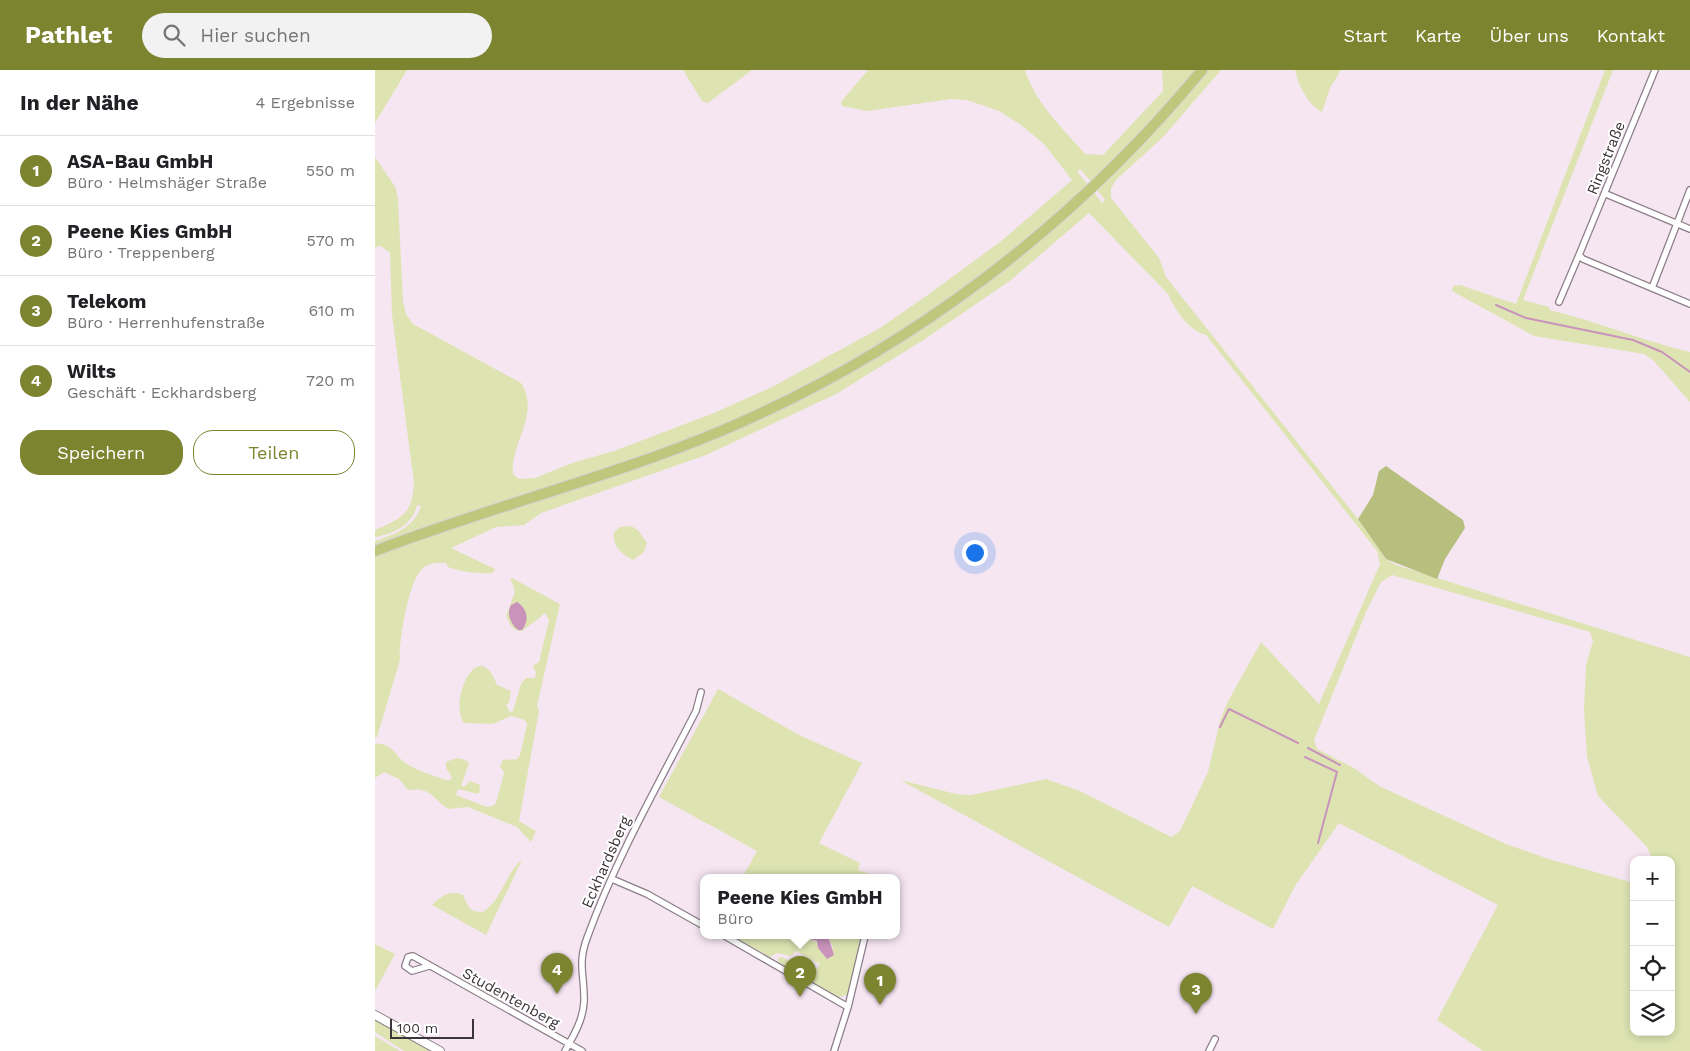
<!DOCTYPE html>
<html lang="de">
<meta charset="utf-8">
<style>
:root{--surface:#fff;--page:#f2f2f2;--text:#202124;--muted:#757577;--line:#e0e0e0;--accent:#7c8430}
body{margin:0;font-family:"Work Sans",sans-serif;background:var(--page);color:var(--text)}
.controls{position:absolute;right:15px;bottom:15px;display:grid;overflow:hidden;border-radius:10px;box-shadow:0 2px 8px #0003}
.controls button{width:45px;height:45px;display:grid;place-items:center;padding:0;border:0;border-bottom:1px solid var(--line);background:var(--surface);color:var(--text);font:25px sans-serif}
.scale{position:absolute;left:15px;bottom:12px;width:84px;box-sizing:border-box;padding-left:5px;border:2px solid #3b3539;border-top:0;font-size:14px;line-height:18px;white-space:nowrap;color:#3b3539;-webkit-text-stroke:4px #fff;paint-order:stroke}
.you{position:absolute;left:599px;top:482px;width:18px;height:18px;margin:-12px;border:4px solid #fff;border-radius:50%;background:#1a73e8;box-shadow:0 0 0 8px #1a73e833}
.badge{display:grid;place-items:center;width:32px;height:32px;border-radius:50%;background:var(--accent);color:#fff;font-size:16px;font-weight:700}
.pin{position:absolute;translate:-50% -41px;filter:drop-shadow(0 1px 2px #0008)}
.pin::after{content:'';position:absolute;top:26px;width:18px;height:15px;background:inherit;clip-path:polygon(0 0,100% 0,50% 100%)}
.popup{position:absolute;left:325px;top:804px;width:200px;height:65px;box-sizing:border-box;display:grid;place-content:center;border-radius:10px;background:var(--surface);filter:drop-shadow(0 1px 4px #0005);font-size:16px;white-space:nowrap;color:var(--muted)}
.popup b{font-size:19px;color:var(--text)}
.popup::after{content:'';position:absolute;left:50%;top:100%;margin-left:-10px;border:10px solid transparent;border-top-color:var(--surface)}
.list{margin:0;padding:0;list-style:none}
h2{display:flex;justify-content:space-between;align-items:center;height:65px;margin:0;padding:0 20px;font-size:21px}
h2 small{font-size:16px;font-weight:400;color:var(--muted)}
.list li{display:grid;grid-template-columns:32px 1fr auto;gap:15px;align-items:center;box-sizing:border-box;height:70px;padding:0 20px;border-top:1px solid var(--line)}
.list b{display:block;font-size:19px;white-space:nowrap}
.list p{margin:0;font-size:16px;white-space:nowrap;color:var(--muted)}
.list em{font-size:16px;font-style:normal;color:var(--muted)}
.actions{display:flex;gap:10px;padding:15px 20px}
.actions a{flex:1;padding:11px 0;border:1px solid var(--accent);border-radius:20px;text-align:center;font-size:18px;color:var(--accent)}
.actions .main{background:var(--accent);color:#fff}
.icon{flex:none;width:28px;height:28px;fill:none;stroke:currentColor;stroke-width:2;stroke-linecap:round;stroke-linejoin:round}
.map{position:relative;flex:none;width:1315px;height:981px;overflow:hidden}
header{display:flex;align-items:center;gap:30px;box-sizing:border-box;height:70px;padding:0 25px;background:var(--accent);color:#fff}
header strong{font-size:24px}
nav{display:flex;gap:28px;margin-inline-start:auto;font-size:18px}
.search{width:350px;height:45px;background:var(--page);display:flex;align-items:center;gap:12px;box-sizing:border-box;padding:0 18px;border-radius:28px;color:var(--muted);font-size:19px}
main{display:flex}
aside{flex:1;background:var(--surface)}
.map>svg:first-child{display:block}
.green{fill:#dde4b2;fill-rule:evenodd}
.forest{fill:#b7bf7f}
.water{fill:#c993bc}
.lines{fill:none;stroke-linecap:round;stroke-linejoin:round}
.stream{stroke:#c993bc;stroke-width:2}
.street-casing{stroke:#8b7e88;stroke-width:8}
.secondary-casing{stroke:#8b7e88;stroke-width:10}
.highway-casing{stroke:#d0cfcf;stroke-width:12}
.street{stroke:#fff;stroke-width:5.5}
.secondary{stroke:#fff;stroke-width:8}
.highway{stroke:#bec77c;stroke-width:10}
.labels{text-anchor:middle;stroke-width:4;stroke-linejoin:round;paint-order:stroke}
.street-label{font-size:15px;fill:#3b3539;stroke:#fff}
</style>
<header>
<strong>Pathlet</strong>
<div class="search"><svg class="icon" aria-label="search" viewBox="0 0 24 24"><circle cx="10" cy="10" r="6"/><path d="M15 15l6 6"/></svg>Hier suchen</div>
<nav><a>Start</a><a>Karte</a><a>Über uns</a><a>Kontakt</a></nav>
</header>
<main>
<aside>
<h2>In der Nähe<small>4 Ergebnisse</small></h2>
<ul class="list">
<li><span class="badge">1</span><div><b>ASA-Bau GmbH</b><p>Büro · Helmshäger Straße</p></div><em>550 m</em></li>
<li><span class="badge">2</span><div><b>Peene Kies GmbH</b><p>Büro · Treppenberg</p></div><em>570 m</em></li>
<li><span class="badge">3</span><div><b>Telekom</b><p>Büro · Herrenhufenstraße</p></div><em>610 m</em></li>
<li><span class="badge">4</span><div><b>Wilts</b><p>Geschäft · Eckhardsberg</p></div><em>720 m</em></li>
</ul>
<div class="actions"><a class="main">Speichern</a><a>Teilen</a></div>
</aside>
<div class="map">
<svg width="1315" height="981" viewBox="0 0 1315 981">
<rect width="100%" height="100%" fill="#f6e6f2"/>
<path class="green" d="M0 0H32L0 53Z
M308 0H377L333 33 327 31Z
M493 0H650C660 33 688 58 710 84L728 85 788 21 787 0H822L717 113 705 99 702 101 714 116 621 196 531 260 432 317 311 371 0 477V471C20 464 39 458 46 436L42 435C38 454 19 464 0 467V460C27 448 37 445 39 413L17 245 15 183 6 176 0 177V87L21 118 23 129 28 231 31 244 38 254 146 313C166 345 135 372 138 404L144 409 160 408 197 393 239 381 339 343 397 317 505 258 554 224 625 172 697 110 669 74 646 55 624 41 592 30 576 29 492 41 467 36 466 32Z
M831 0H846L788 67 741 110 736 118V128L784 188 791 207 983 449 1011 489 1021 495 1315 587V981H1108L1062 950 1123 835 964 753 920 816 898 859 817 816 794 857 525 710 581 724 596 725 671 709 705 721 796 767 805 761 833 702 845 651 852 633 886 572 944 634 1005 494 1002 481 831 265C813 260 801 241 793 224L714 143 636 210 547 271 461 324 331 385 166 443 149 455 121 457 76 478 120 499 118 503C104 504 86 502 73 497L71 493C66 492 54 493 49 497 34 507 23 573 25 590L2 667 0 668V485L36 471 252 400 487 294 718 121 727 133 730 130 721 119ZM1017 505 1215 562 1218 571 1211 595 1209 640 1212 687 1223 726 1272 777 1278 790H1296V962H1259V813L1174 789 1131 774 1004 716 979 698 942 679 939 670 991 542 1006 512Z
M920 0H966L955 18 947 42C933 35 923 15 920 0Z
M1230 0H1238L1148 230 1174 237V240C1222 251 1267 271 1315 282V332L1278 290 1269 284 1159 266 1077 221 1078 216 1085 215 1141 234Z
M256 456 263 460 272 473 269 482 258 490C246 484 237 476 239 462L245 457Z
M135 507 185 534 162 636 164 641 144 751 161 761 156 772 142 757 93 737 73 739C56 727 56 717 33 720L24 709 9 702 0 708V674C16 672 20 685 29 692 40 700 58 705 70 710H75L77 707 71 698V692C81 688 85 686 94 693L86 716 89 717 95 711 105 715 104 724 83 719 81 725 112 737 117 736 121 733 129 703 125 696 128 690 142 689 145 685 152 654 150 650 136 646 118 654 89 653C73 632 103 563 122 615L136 621 134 633 131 635 135 642 138 641 146 614 151 608H160L161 603 158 596 164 592 174 550 170 543C163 550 155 554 147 561 137 561 135 554 131 546L140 522Z
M343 619 424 665 487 693 444 773 485 793 483 800 495 804V808H367L382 781 284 727Z
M147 790 111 865 57 835C66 826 76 819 88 825 93 837 95 842 108 842 128 829 130 803 147 790Z
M356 866H418L421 872 429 867 442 872 443 878 452 889 458 878 453 866H488L474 922 472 925 463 927 403 892V888L407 887 438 905 445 894 421 881 416 886 402 883 395 887Z
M0 874 20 884 0 921Z
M0 950 57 981H29L0 962Z
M0 966 25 981H0Z"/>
<path class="forest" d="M1011 396 1088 450 1090 458 1070 489 1062 509 1011 489 983 449 998 425 1004 401Z"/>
<path class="water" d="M142 532C152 538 155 550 147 560H143C136 554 131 544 136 535Z
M418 866H453L459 885 452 889 443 878 442 871 429 867 421 872Z"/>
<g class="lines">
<path class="stream" d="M1121 235 1151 248 1258 270 1287 282 1315 302
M845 657 854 639 923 673
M933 678 965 695
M930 687 962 702 943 773"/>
<defs>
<path id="street" d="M1280 0 1204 185 1208 189 1315 234
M1231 124 1315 159
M1277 218 1315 120
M1184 232 1204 185
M237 809 272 824 329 856
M350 866 473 937
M54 896 37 901 30 896 33 887 38 886 207 981
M190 981C199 965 208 950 209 932 210 906 202 895 212 868 241 788 283 715 321 641L326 622
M459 981 473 937 490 866
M834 981 840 969"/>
<path id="secondary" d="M0 945 65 981"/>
<path id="highway" d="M0 481C114 437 234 408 346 361 533 282 698 156 827 0"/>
</defs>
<use href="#street" class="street-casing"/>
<use href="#secondary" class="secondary-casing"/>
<use href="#highway" class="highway-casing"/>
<use href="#street" class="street"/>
<use href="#secondary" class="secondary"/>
<use href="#highway" class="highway"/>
</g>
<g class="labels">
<g class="street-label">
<text transform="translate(1231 88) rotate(-68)" y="5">Ringstraße</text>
<text transform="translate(231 792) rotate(-66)" y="5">Eckhardsberg</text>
<text transform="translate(136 928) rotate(29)" y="5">Studentenberg</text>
</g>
</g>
</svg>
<div class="controls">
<button>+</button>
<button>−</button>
<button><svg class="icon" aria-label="locate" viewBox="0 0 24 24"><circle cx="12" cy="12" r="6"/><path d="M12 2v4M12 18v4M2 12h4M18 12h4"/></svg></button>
<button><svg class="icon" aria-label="layers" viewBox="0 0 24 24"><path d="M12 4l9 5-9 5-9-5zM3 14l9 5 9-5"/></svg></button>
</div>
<div class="scale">100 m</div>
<div class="you"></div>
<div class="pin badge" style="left:505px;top:935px">1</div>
<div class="pin badge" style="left:425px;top:927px">2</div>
<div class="popup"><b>Peene Kies GmbH</b>Büro</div>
<div class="pin badge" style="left:821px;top:944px">3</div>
<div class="pin badge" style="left:182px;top:924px">4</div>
</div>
</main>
